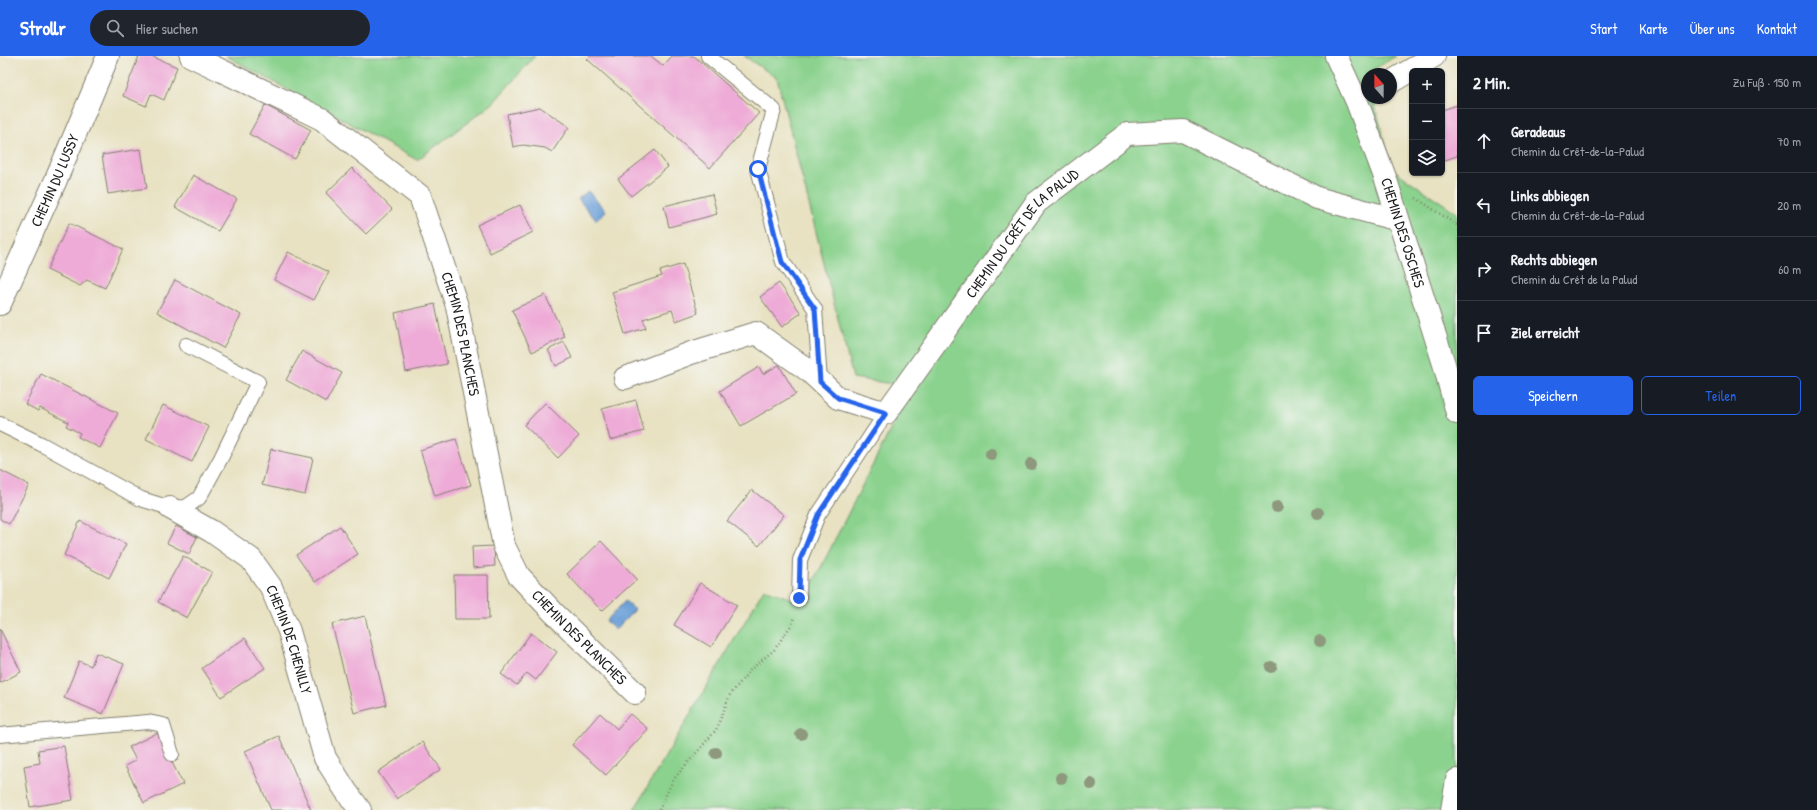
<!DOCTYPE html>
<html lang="de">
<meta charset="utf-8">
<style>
:root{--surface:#171b24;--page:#20242c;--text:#f1f3f6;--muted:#9ea1a6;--line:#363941;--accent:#2563eb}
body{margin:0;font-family:"Patrick Hand",sans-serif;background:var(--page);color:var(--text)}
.controls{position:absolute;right:12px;top:12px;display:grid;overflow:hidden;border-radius:6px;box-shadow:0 1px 3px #0004}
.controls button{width:36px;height:36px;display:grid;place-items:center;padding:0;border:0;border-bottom:1px solid var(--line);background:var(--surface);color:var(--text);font:20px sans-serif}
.compass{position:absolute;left:1361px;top:12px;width:36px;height:36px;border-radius:50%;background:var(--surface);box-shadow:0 1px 3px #0004;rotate:339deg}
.stop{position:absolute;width:12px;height:12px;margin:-9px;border:3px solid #2563eb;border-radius:50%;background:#fff}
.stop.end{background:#2563eb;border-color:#fff;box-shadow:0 1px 4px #0008}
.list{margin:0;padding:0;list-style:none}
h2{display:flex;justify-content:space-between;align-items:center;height:52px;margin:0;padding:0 16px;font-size:17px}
h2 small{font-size:13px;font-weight:400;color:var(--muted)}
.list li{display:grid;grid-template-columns:26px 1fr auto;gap:12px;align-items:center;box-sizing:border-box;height:64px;padding:0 16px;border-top:1px solid var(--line)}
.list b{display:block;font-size:15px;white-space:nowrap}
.list p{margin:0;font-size:13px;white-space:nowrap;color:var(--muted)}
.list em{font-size:13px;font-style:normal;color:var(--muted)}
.actions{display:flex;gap:8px;padding:12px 16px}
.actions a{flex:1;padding:9px 0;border:1px solid var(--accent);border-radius:6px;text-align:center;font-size:14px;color:var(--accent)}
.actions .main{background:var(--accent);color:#fff}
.icon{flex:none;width:22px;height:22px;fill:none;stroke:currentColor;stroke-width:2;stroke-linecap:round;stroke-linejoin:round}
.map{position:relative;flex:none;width:1457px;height:754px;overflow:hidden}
header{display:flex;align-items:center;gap:24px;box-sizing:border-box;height:56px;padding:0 20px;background:var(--accent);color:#fff}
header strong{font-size:19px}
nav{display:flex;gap:22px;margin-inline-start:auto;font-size:14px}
.search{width:280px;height:36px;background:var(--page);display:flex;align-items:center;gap:10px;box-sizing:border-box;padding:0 14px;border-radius:22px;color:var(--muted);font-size:15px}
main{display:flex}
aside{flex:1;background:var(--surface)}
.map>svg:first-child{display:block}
.green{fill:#8ad28d;stroke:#537754}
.water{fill:#6ca0d8;stroke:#445e7a}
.building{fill:#eeabd7}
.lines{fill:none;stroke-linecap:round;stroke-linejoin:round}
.service-casing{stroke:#827f6f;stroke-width:16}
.minor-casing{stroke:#827f6f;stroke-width:24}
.path{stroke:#827f6f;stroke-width:2.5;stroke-dasharray:1 3;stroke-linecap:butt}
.service{stroke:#fff;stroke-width:14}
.minor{stroke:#fff;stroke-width:22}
.tree{fill:#8d987d}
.route{stroke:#2563eb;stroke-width:5}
.labels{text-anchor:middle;stroke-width:3.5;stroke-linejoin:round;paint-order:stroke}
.street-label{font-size:15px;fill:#1c1c1c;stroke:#f6f6f2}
</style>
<header>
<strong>Strollr</strong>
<div class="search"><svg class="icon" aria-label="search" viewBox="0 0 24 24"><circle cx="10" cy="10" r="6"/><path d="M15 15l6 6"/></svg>Hier suchen</div>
<nav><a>Start</a><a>Karte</a><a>Über uns</a><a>Kontakt</a></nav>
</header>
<main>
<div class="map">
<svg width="1457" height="754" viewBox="0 0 1457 754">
<rect width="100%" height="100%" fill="#f6f6f2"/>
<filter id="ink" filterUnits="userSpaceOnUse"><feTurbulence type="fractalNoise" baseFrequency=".025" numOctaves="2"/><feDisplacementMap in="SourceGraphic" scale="8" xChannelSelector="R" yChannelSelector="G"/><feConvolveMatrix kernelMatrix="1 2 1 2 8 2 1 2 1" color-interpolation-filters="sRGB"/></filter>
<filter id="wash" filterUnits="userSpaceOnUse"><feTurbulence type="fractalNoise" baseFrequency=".012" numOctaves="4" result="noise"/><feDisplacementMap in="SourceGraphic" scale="16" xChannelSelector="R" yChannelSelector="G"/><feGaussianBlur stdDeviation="0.9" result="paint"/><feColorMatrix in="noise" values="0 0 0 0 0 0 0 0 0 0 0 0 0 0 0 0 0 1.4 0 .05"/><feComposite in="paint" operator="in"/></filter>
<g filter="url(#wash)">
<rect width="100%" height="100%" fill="#e8e2c2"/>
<path class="green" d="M226 0H535L492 48 417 104Z
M744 0H1396L1366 18 1367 42H1373L1392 113 1457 157V754H634L764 533 803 547 912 331 853 322 777 22Z"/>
<path class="water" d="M588 135 606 155 596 164 578 143Z
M625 545 635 554 615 574 606 565Z"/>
<g id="blocks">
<path class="building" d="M139 0H151L177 11 164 44 151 38 146 50 123 40Z
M590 0H651L663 10 672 0H694L759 57 710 112 587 3Z
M265 49 311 74 295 103 249 78Z
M1457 49V100L1442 105V54Z
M540 51 569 71 552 96 545 92 523 89 513 91 507 58Z
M141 93 147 132 108 138 102 99Z
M655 94 668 111 631 140 618 123Z
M352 112 392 153 366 178 326 137Z
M193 119 237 143 218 175 175 151Z
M712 138 717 158 669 171 664 150Z
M520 149 533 176 490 197 477 169Z
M69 167 123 193 105 232 87 224 80 230 47 214Z
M288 196 329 216 314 244 274 224Z
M683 208 698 257 676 265 672 254 643 263 646 272 625 278 612 236 662 220 660 215Z
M175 224 241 259 223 292 157 256Z
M779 227 801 257 782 271 760 241Z
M545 239 565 281 532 296 512 254Z
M435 248 447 308 406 316 395 257Z
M564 286 572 302 556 310 548 294Z
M302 295 342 317 326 346 286 324Z
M779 309 796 338 741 370 720 335 759 311 763 318Z
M41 318 118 357 100 392 78 381 80 377 66 370 68 366 40 352 38 355 25 348Z
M636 344 644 375 610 384 602 353Z
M545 347 579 380 558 402 524 369Z
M163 349 209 371 192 406 146 383Z
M456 383 471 429 435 440 420 394Z
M271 393 313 402 305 439 262 429Z
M0 414 29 429 9 468 0 463Z
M752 434 784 459 759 490 727 465Z
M80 465 126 488 109 522 64 499Z
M176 470 197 481 189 498 167 487Z
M340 470 358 498 315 526 296 499Z
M601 485 637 523 602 555 567 518Z
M494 490 495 510 473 512 472 491Z
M183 500 212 516 187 562 158 546Z
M454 519H488L489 563H455Z
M700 527 737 549 711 591 674 569Z
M365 560 386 649 354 657 332 568Z
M0 573 21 616 0 627Z
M531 577 557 596 536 624 527 617 517 629 501 618Z
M245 582 265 612 221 641 202 612Z
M96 597 124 608 103 658 64 642 79 605 91 610Z
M600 657 617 673 630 658 648 673 606 719 572 689Z
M157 677 183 728 144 747 125 710 136 704 129 691Z
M279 680 311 754H271L245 695Z
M422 686 441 713 397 743 378 716Z
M64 690 73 744 30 751 24 710 40 707 38 694Z"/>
</g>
</g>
<g filter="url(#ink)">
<use href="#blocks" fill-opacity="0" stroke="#827f6f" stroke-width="1"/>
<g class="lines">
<defs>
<path id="service" d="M708 0 774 54 758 113 783 206 815 253 820 326
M0 368 41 388 141 443 170 452 186 451 199 442 221 402 258 326 186 289
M799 542 800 504 818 459 886 357
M0 679 148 666 163 669 172 698"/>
<g id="minor">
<path id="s1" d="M191 0 322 63 420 140 457 250 504 490 519 520 553 556 635 637"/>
<path id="s2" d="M1336 0 1357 46 1386 124 1444 308 1457 357"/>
<path d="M1391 26 1434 0"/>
<path id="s3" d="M0 248 55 126 108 0"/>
<path id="s4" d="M625 322 691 297 756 277 809 315 838 342 886 357 1036 147 1127 78 1183 75 1317 142 1398 164"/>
<path id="s5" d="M170 452 211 475 251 503 271 531 289 575 325 702 346 735 360 754"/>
<path d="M1452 754 1457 724"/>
</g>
</defs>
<use href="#service" class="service-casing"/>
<use href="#minor" class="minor-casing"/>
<path class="path" d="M1416 142 1457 169
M659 754 673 724 716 674 730 639 751 613 774 594 792 568 794 560"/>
<use href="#service" class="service"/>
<use href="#minor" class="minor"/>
</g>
<g class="tree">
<circle cx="991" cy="398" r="6"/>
<circle cx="1031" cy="408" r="6"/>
<circle cx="1277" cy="451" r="6"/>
<circle cx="1318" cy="457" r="6"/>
<circle cx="1320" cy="585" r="6"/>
<circle cx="1271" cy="611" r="6"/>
<circle cx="801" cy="678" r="6"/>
<circle cx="716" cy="697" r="6"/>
<circle cx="1061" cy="722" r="6"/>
<circle cx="1091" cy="728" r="6"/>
</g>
</g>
<g class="lines" filter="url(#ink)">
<path class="route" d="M758 113 782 206 815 253 820 326 838 342 886 357 818 459 800 504 799 542"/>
</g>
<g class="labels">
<g class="street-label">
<text dy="5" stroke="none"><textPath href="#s3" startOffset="135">CHEMIN DU LUSSY</textPath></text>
<text dy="5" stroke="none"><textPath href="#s2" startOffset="189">CHEMIN DES OSCHES</textPath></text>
<text dy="5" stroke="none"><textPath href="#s4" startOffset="520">CHEMIN DU CRÉT DE LA PALUD</textPath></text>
<text dy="5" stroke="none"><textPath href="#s1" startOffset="414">CHEMIN DES PLANCHES</textPath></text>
<text dy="5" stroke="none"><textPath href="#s1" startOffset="750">CHEMIN DES PLANCHES</textPath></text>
<text dy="5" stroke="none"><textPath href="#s5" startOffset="186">CHEMIN DE CHENILLY</textPath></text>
</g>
</g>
</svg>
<div class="controls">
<button>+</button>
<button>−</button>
<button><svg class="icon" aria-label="layers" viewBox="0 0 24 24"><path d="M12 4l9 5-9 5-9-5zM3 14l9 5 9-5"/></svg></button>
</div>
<svg class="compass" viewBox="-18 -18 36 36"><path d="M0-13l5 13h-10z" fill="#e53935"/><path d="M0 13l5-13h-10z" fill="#9ea1a6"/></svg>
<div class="stop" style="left:758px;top:113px"></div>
<div class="stop end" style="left:799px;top:542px"></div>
</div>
<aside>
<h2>2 Min.<small>Zu Fuß · 150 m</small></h2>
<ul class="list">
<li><svg class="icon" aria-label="ahead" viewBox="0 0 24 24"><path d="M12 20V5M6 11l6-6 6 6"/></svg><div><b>Geradeaus</b><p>Chemin du Crêt-de-la-Palud</p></div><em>70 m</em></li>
<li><svg class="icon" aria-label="left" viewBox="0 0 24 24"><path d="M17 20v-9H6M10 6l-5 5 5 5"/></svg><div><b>Links abbiegen</b><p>Chemin du Crêt-de-la-Palud</p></div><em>20 m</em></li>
<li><svg class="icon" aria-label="right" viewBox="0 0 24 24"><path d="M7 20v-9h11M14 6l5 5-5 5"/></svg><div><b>Rechts abbiegen</b><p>Chemin du Crét de la Palud</p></div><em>60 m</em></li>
<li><svg class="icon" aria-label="arrive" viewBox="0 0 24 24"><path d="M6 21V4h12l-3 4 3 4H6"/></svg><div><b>Ziel erreicht</b></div></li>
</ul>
<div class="actions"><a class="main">Speichern</a><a>Teilen</a></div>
</aside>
</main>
